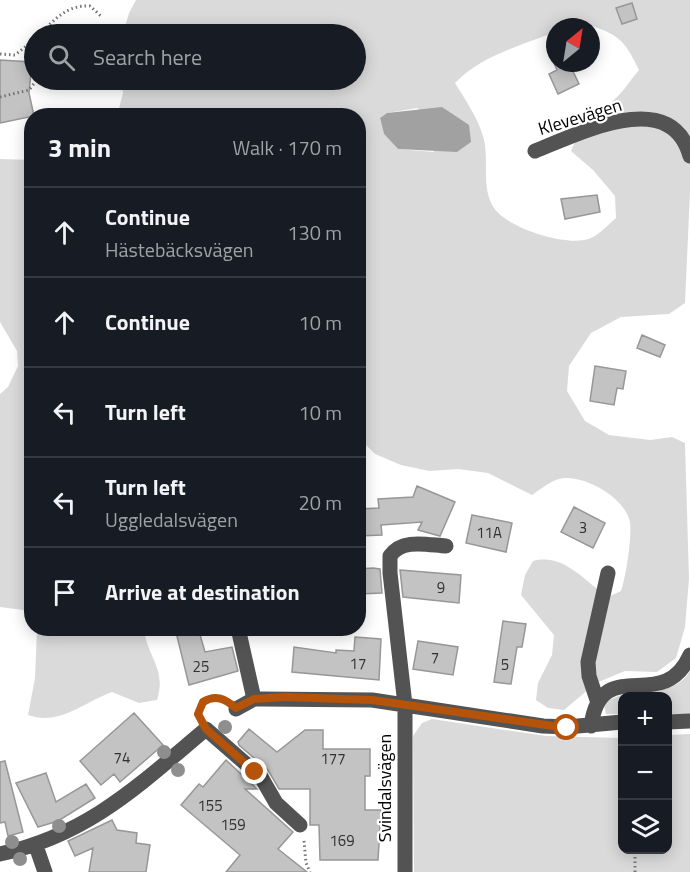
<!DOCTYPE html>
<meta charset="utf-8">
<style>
:root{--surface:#171b24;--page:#242831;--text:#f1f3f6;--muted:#9ea1a6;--line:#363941}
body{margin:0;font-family:"Titillium Web",sans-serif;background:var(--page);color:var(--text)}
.controls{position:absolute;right:18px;bottom:18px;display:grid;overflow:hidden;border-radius:12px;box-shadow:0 3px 15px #0003}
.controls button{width:54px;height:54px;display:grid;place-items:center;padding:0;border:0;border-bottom:2px solid var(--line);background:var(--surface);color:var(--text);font:30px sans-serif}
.compass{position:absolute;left:546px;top:18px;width:54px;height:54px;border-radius:50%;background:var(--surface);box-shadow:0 3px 15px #0003;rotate:30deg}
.stop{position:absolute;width:18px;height:18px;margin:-14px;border:4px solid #b45309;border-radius:50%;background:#fff}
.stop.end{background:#b45309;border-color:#fff;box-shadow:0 2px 6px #0008}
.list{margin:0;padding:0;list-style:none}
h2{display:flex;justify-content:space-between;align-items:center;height:78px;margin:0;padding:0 24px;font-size:26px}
h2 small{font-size:20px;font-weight:400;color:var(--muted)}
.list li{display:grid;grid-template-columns:39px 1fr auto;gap:18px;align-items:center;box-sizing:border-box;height:90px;padding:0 24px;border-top:2px solid var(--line)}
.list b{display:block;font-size:22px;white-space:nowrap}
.list p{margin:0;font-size:20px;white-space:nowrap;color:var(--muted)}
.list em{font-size:20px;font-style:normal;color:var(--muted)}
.icon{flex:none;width:33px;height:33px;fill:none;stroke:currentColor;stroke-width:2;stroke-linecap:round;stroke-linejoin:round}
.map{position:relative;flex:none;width:690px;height:872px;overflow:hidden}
.search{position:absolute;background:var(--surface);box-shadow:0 3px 15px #0003;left:24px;top:24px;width:342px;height:66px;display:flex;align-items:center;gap:15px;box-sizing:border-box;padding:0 21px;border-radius:33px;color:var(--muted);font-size:22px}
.panel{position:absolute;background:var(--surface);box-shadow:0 3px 15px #0003;left:24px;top:108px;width:342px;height:528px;border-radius:24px}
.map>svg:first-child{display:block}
.green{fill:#dadada;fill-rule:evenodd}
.water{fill:#a1a1a1}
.building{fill:#c3c3c3;stroke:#979797;stroke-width:1.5}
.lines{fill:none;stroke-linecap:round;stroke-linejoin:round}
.path{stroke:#757575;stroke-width:3;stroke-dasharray:1.5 3;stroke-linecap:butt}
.minor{stroke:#535353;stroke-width:15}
.tree{fill:#8e8e8e}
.route{stroke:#b45309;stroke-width:8}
.labels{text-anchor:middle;stroke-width:4.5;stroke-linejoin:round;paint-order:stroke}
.number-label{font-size:15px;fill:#313131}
.street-label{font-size:18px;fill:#000;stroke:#fff}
</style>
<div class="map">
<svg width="690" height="872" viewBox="0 0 690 872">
<rect width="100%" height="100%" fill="#fff"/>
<path class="green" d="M136 0H690V192L685 303 669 314 621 317 591 333 569 366 567 391 585 421 609 435 650 440 672 437 685 443 689 579 685 627 676 658 657 672 625 671 596 683 564 710 548 708 536 700 538 683 552 655 554 635 521 595 525 575 533 561C564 553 584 581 608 597L621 591C626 577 632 537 630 522 625 498 588 477 565 478 554 478 541 489 532 495L488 473 458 469 429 471 401 465 375 454 359 438 358 116H117L123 93 121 80H356V34H123L129 13ZM592 26C620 35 626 43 639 70 632 78 626 88 618 96 600 114 581 126 571 151L593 170 615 196 616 218C609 224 600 234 591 238 569 248 507 228 494 208 481 188 489 162 484 140 479 119 466 101 455 83 482 55 520 46 555 32V27ZM418 108 434 152 398 149 384 134 380 118 387 113Z
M0 159 31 160V616L23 610 0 607V394L8 387 18 366 17 351 0 322Z
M37 630 144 629C147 657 167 669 157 700L139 703 112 692C82 703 60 726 28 715L35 678Z
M690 671V714H668V696H622V714H606L604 705C624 683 671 703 690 671Z
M432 719 546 736 622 738V850H668V735L690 734V872H414L413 736 422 723Z"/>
<path class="water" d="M442 107 469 125 471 142 457 152 398 149 384 134 380 118 387 113Z"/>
<path class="building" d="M632 3 637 19 622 24 616 8Z
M0 60 32 62 29 93 34 116 0 123Z
M554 63H569L579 84 558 94 549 74 557 70Z
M597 195 600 212 565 219 561 199Z
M642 335 665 345 660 357 637 348Z
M595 366 626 371 623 389 617 388 614 405 590 401Z
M417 486 455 502 440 536 418 530 422 522 381 525 382 535 358 536V509L379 508 378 499 413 497Z
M574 507 605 523 593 548 561 532Z
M472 515 512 523 506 552 466 543Z
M373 568 380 569 382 593 359 594V569Z
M400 570 461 575 459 603 403 597Z
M503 621 526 624 522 647H517L511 684 494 682Z
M175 628H198L205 652 232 647 238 671 189 685Z
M355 637 381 639 379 680 292 672 294 647 336 653V650L354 651Z
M418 641 458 647 453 675 413 669Z
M134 713 163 745 120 782 114 774 101 785 80 761Z
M249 729 277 752 305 730H323V749H370V776H365V810H381L378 860H320L319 825H310V789H279L268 770 239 745 238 742Z
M226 760 257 789H245L293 832 278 849 307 872H226L240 855 181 805 199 784 203 787Z
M5 761 23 832 8 836 5 822 0 823V762Z
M46 773 56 802 86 784 95 798 58 821 38 827 16 783Z
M112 820 117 830 137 833 136 843 150 845 146 872H89L93 848 75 856 68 841Z"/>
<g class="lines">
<path class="path" d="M40 34C55 19 67 5 90 6L102 17
M28 47 34 57
M0 54 15 55 34 40
M0 97 29 90 37 80
M198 715V709C206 698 213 696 226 700
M304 841 306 863 310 872
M635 872V850"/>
<path class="minor" d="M535 151C578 134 671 86 690 156
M238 628 254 699
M597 700 589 676 588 662 608 573
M236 709 254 699H261L372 700 543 726 567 727 622 722
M668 722 690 721
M591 726C601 652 663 716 690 655
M36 846 45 872
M0 854C88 835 139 785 206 729L261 777 276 803 300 825
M405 872V705L390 573V556C402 538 428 545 446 546"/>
</g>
<g class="tree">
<circle cx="225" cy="727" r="7"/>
<circle cx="164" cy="752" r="7"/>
<circle cx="178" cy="770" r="7"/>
<circle cx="59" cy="826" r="7"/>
<circle cx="12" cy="842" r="7"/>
<circle cx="20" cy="859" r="7"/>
</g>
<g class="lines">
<path class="route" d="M255 772 206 729 198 714 203 702C216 694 225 699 236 708L254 699 284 697 372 700 567 728"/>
</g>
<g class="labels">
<g class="number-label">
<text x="583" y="533">3</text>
<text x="489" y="538">11A</text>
<text x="441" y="593">9</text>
<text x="435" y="663">7</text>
<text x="358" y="669">17</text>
<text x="505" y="670">5</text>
<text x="201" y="672">25</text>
<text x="122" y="763">74</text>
<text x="333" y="764">177</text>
<text x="210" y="811">155</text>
<text x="233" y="830">159</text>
<text x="342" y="846">169</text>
</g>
<g class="street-label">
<text transform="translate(580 117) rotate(-17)" y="6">Klevevägen</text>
<text transform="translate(385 788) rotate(-90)" y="6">Svindalsvägen</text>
</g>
</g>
</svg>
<div class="controls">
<button>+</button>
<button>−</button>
<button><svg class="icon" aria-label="layers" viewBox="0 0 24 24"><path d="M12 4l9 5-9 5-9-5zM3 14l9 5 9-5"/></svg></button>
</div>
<svg class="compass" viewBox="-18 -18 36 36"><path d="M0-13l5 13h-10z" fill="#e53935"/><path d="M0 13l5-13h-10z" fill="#9ea1a6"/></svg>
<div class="stop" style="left:567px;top:728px"></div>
<div class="stop end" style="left:255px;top:772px"></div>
<div class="search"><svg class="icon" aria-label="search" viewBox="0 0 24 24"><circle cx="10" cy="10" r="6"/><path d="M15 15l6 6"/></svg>Search here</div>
<section class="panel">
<h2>3 min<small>Walk · 170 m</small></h2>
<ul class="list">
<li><svg class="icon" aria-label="ahead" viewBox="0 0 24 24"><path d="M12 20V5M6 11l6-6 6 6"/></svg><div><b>Continue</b><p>Hästebäcksvägen</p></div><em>130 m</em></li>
<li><svg class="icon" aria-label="ahead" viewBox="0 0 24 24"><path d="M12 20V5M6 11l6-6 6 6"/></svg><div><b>Continue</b></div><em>10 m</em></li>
<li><svg class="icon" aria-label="left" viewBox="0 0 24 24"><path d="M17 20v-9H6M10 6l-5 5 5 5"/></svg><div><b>Turn left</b></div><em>10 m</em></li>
<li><svg class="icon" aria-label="left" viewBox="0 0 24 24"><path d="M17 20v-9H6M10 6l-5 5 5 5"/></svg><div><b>Turn left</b><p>Uggledalsvägen</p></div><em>20 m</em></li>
<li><svg class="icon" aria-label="arrive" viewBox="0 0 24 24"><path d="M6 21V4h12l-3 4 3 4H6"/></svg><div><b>Arrive at destination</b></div></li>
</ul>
</section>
</div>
